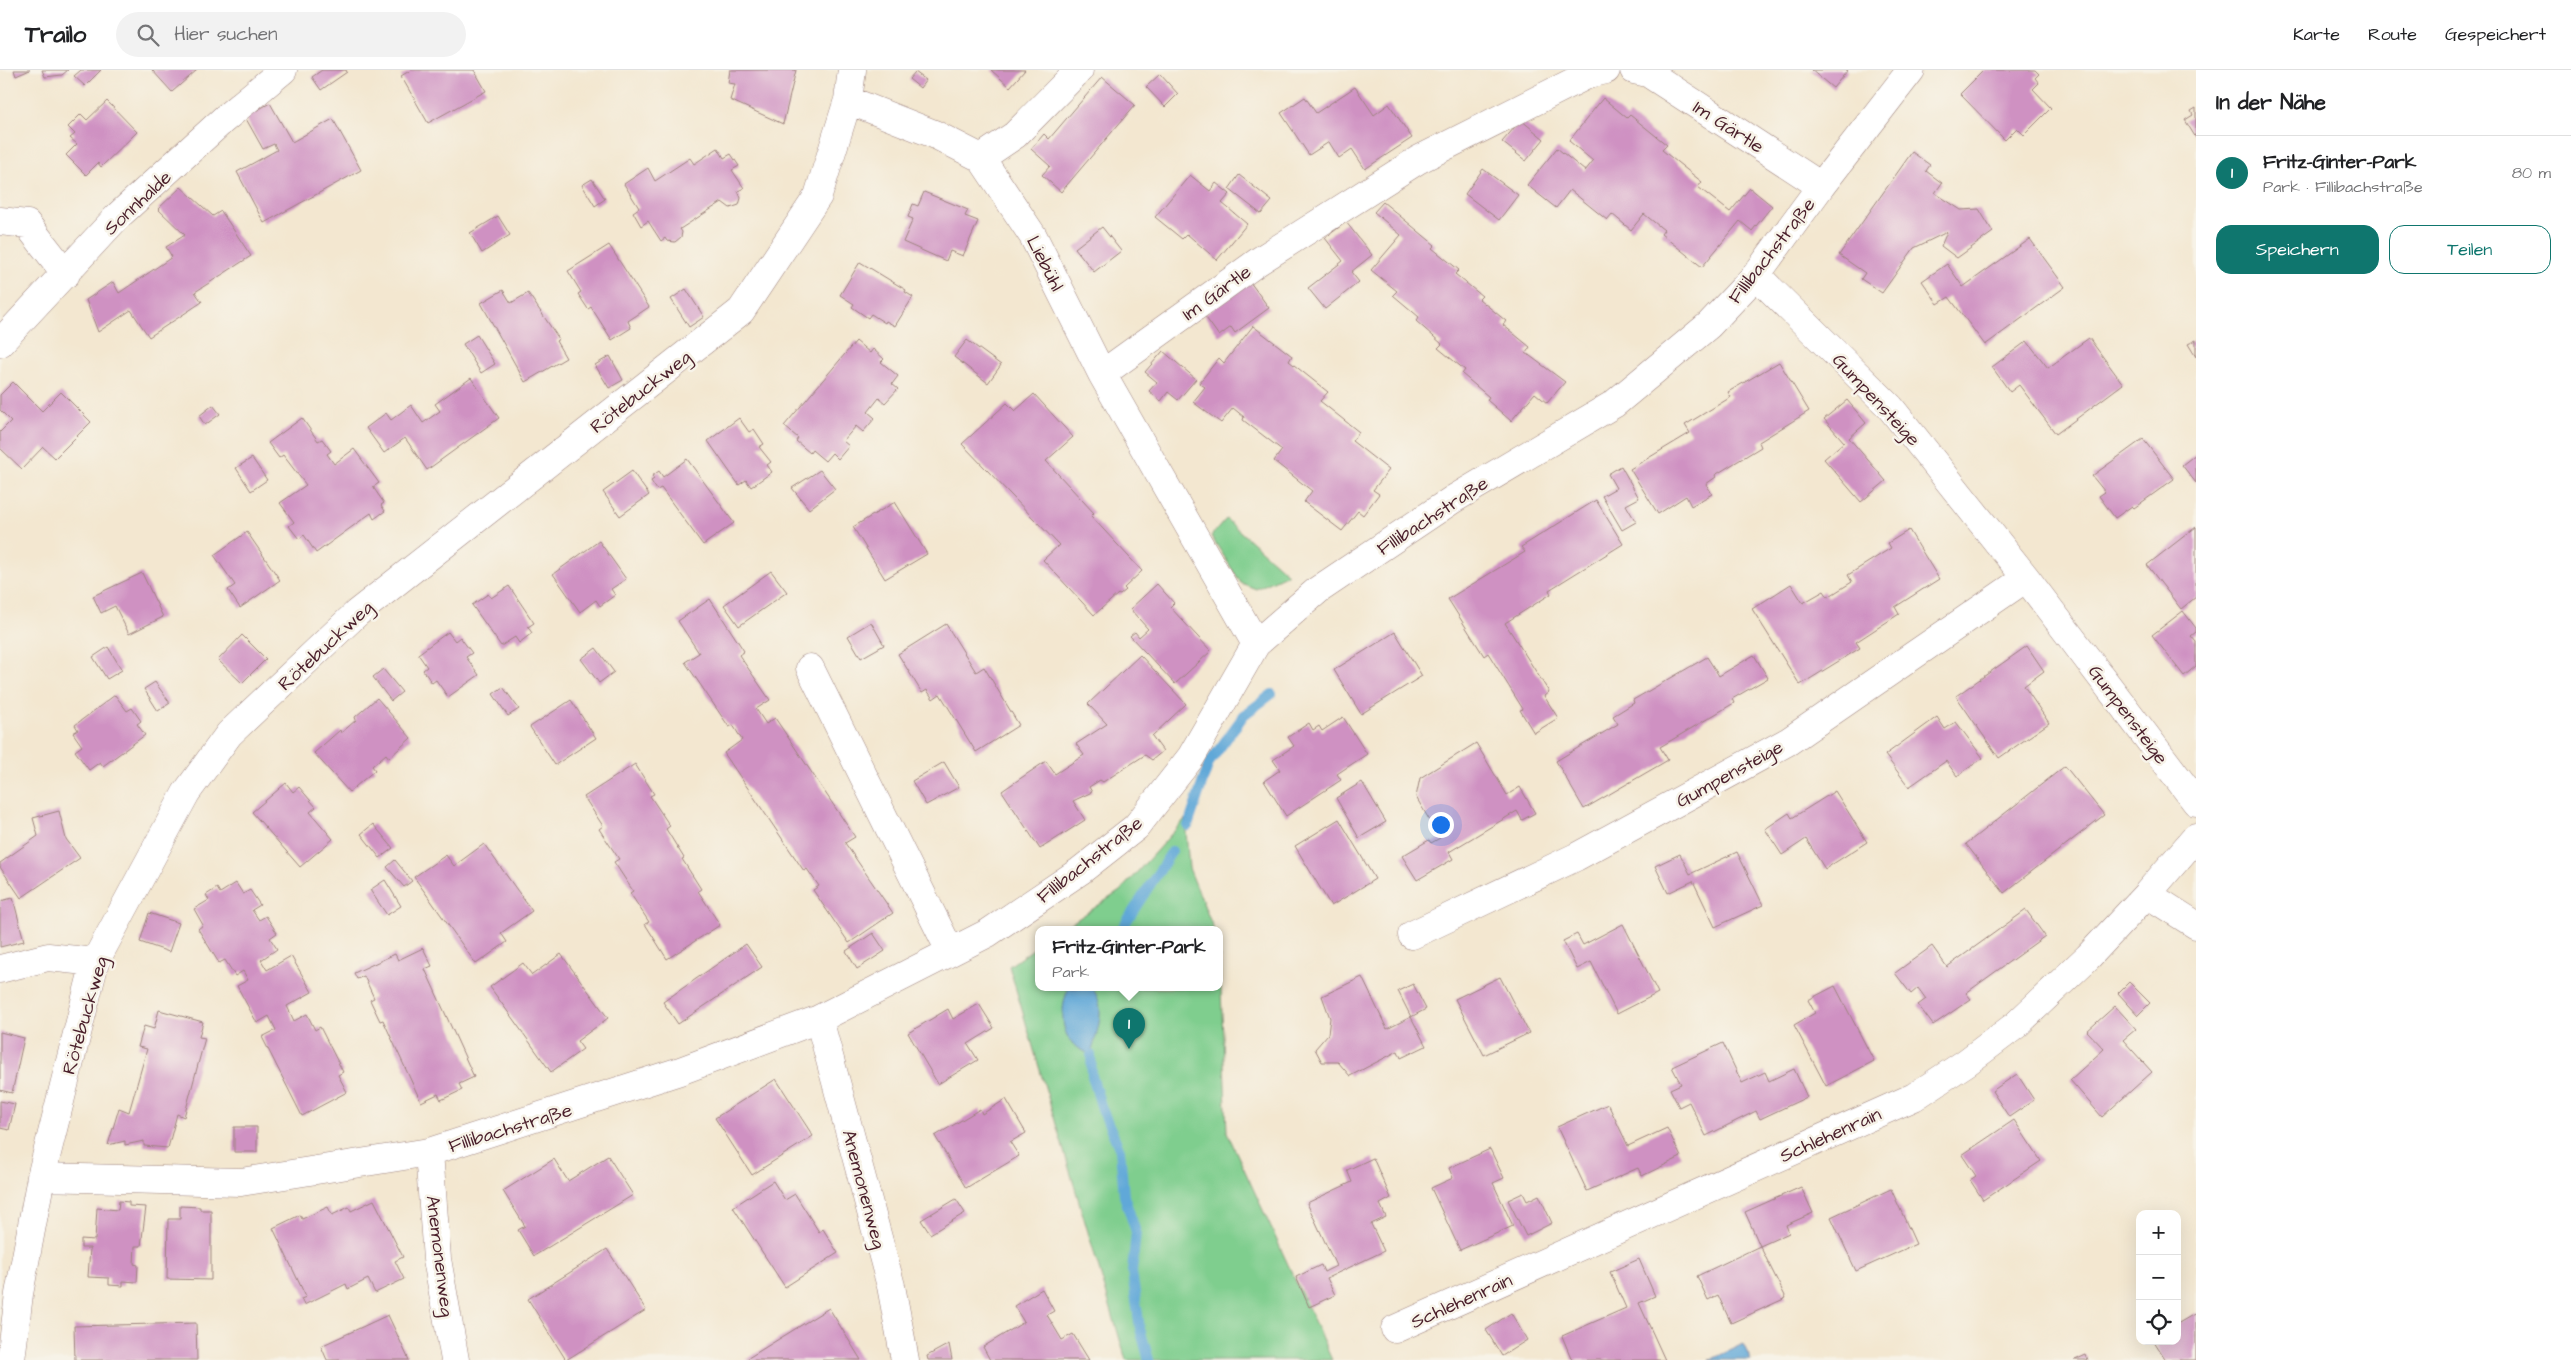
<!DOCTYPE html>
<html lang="de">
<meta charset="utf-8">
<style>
:root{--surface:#fff;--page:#f2f2f2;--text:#202124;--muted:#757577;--line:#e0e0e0;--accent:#0f766e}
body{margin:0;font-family:"Architects Daughter",sans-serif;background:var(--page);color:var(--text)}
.controls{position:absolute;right:15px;bottom:15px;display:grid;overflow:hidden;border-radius:10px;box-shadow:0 5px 20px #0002}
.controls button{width:45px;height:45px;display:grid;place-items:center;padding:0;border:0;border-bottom:1px solid var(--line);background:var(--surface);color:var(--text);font:25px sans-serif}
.you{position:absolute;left:1440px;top:754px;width:18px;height:18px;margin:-12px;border:4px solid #fff;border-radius:50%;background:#1a73e8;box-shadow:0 0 0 8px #1a73e833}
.badge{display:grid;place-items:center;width:32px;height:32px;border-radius:50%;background:var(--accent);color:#fff;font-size:16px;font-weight:700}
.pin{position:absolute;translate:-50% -41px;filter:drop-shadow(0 1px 2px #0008)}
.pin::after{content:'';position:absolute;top:26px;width:18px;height:15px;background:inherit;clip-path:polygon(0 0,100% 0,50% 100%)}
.popup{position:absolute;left:1035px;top:856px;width:188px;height:65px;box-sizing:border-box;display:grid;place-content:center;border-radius:10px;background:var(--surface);filter:drop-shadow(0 1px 4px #0005);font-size:16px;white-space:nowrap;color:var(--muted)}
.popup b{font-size:19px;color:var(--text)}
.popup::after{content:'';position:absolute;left:50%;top:100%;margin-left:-10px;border:10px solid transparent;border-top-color:var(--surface)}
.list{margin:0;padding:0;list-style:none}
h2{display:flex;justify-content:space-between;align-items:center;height:65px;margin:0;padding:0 20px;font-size:21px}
h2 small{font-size:16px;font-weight:400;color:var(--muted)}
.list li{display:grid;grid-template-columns:32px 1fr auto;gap:15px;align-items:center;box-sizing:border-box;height:75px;padding:0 20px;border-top:1px solid var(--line)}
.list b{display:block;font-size:19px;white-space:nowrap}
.list p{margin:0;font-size:16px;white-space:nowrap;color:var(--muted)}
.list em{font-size:16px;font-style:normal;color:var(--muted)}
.actions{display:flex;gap:10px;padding:15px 20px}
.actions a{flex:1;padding:11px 0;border:1px solid var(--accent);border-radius:15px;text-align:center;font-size:18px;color:var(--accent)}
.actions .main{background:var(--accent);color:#fff}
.icon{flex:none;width:28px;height:28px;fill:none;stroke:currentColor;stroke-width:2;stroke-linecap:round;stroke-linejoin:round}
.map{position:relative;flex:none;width:2196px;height:1290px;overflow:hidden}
header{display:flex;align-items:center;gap:30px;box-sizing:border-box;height:70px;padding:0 25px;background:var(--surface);border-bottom:1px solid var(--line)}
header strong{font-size:24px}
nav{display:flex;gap:28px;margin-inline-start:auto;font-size:18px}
.search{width:350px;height:45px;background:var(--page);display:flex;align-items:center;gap:12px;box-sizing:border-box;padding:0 18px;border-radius:28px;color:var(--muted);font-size:19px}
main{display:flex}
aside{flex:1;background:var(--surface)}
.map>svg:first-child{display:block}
.green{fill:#7fce8e;stroke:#64765c}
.water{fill:#61a8d8;stroke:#566482}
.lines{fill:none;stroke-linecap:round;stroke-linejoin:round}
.stream{stroke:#61a8d8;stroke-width:10}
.building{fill:#cf91c2}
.minor-casing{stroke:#9e837e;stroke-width:29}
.minor{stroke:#fff;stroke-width:28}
.labels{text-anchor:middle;stroke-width:5;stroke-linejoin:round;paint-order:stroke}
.street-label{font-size:19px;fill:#4a1f2b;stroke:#f7f3e8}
</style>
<header>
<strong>Trailo</strong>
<div class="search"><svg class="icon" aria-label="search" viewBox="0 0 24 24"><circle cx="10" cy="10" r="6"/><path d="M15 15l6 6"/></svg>Hier suchen</div>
<nav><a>Karte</a><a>Route</a><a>Gespeichert</a></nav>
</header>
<main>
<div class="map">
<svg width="2196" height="1290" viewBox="0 0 2196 1290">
<rect width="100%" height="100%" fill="#f7f3e8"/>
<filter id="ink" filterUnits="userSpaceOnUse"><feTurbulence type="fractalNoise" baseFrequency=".02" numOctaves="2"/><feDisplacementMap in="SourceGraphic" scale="10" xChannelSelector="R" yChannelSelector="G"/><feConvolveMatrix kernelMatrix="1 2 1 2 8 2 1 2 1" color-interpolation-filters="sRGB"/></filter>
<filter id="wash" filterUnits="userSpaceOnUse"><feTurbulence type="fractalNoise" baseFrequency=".0096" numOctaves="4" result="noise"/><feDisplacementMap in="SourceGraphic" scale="20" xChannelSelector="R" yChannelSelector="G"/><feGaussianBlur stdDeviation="1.12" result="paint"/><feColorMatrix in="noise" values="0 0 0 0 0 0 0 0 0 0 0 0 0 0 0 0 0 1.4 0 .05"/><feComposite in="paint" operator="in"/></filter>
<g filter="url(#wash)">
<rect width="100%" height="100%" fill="#f3e7d0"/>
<path class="green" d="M1226 449 1288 504 1256 519 1241 513 1211 466Z
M1185 749 1189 798 1214 860H1061L1120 821Z
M1219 873 1227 1062 1332 1290H1126L1009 896 1039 875V918H1219Z"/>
<path class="water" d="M1069 918H1092C1108 938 1096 963 1091 985 1086 982 1079 979 1074 975 1059 962 1061 933 1069 918Z
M1743 1274 1751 1290H1710Z"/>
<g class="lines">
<path class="stream" d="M1188 756 1209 693 1244 645 1272 624
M1121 860 1172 781
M1091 985 1092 1006 1102 1039 1120 1080 1124 1126 1136 1162 1132 1202 1140 1259 1149 1290"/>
</g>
<g id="blocks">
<path class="building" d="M14 0H30L16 6Z
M42 0H68L62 5 45 7Z
M81 0H101L85 16 74 6Z
M152 0H197L172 22Z
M322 0H346L347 2 321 20 312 7Z
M411 0H474L486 21 428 53 401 6Z
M730 0H796L783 54 730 30 735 14 728 13Z
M991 0H1025L1010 17Z
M1811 0H1848L1833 18Z
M1984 0H2035L2039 4 2035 8 2039 13 2033 19 2051 38 2024 65 2017 58 2005 70 1960 24Z
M915 2 926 10 920 18 909 9Z
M1160 4 1178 24 1165 37 1146 17Z
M1102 7 1135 35 1061 122 1042 105 1050 96 1031 79 1044 64 1049 69Z
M1355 17 1374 45 1389 34 1412 68 1365 99 1352 79 1339 88 1329 72 1309 85 1281 43 1305 27 1316 43Z
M1603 28 1627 48 1630 45 1667 75 1662 80 1702 112 1698 117 1730 142 1750 118 1772 136 1752 161 1740 151 1702 197 1661 164 1664 160 1644 144 1631 160 1612 144 1607 150 1570 120 1556 138 1527 115 1557 78 1585 101 1593 91 1569 71Z
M107 31 137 62 101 97 98 93 86 105 66 85 77 74 70 68 75 64 68 57 81 44 87 50Z
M270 33 292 72 333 49 361 100 264 153 237 102 277 80 274 74 263 79 245 47Z
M2196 38V68L2185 50 2193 45 2191 41Z
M1521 50 1544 69 1526 91 1502 72Z
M718 78 724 88 731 84 739 96 732 100 744 118 738 121 741 128 739 135 730 138 722 132 680 159 682 162 681 167 675 172 667 171 665 168 661 171 648 151 641 156 633 142 639 138 624 114 648 98 655 111 690 88 694 94Z
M1912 82 1930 95 1926 101 1942 113 1935 123 1961 140 1979 139 1993 162 1957 188 1941 176 1947 162 1914 178 1882 223 1861 209 1865 203 1839 185Z
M1483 99 1518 125 1499 150 1465 124Z
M1190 105 1210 121 1216 113 1230 124 1222 133 1247 154 1217 190 1187 164 1182 169 1155 147Z
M1239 105 1272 131 1261 144 1229 119Z
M592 109 605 129 595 136 582 115Z
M181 117 213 146 221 141 251 186 195 222 202 232 149 267 131 240 98 262 86 230 113 212 119 223 172 187 166 177 185 165 158 139Z
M924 122 968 140 965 146 978 151 963 186 950 181 946 191 903 172 913 149 908 147 913 134 918 136Z
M1383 132 1435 175 1432 178 1459 200 1455 204 1482 226 1479 229 1506 251 1503 255 1530 277 1526 283 1565 312 1547 333 1535 323 1511 351 1487 330 1489 327 1462 304 1465 300 1438 278 1442 274 1416 251 1419 247 1393 225 1397 221 1371 200 1401 165 1374 142Z
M498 146 510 165 482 183 470 163Z
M1346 152 1372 185 1351 202 1359 212 1325 239 1308 218 1343 191 1325 168Z
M1102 157 1121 181 1094 202 1075 178Z
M2030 169 2065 217 1985 275 1949 227 1938 234 1922 211 1947 194 1963 217Z
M609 175 649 237 628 251 631 258 612 270 591 237 588 239 578 224 581 222 568 201Z
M860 192 906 220 905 222 913 227 895 256 886 251 885 253 871 244 868 248 852 237 854 234 840 225Z
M1250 212 1269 238 1235 263 1231 257 1219 266 1204 245Z
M686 219 704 247 689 257 671 229Z
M503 220 511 233 528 223 559 269 556 271 566 288 525 312 481 233Z
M1253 256 1292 286 1289 291 1328 322 1320 331 1359 362 1352 371 1389 400 1373 420 1379 424 1363 445 1358 441 1342 461 1304 432 1312 421 1274 391 1282 380 1243 350 1244 347 1233 338 1221 353 1193 332 1205 317 1199 313 1219 288 1224 293Z
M477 265 495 294 481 303 463 274Z
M2089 268 2123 314 2056 364 2019 315 2010 322 1992 297 2027 271 2048 298Z
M967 270 1001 295 988 313 954 287Z
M2196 270V287L2188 274Z
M856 271 870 283 873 279 884 289 881 292 898 306 892 314 898 319 885 333 879 328 868 342 875 348 863 362 856 356 850 363 843 371 849 376 838 389 832 383 825 391 812 380 810 383 796 371 798 368 784 356Z
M1163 281 1196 309 1178 330 1168 322 1161 331 1149 321 1157 312 1145 302Z
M610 286 623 310 609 318 595 295Z
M1779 292 1809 341 1759 372 1761 377 1715 405 1716 407 1706 414 1712 424 1691 436 1686 426 1658 444 1630 399 1690 363 1685 355 1731 327 1728 322Z
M471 308 499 348 427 400 405 368 384 383 366 358 386 343 391 350 411 335 423 353 440 341 435 334Z
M13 312 42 341 61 322 91 352 55 388 43 377 22 399 0 378V362L11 351 0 340V325Z
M1034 324 1073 367 1046 391 1094 443 1091 446 1142 501 1124 518 1126 520 1120 525 1118 524 1094 545 1043 490 1059 475 962 374 1007 333 1015 341Z
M1847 330 1866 353 1849 368 1886 411 1861 432 1824 389 1844 372 1824 349Z
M213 335 220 344 205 355 199 346Z
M302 348 318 371 322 369 331 381 327 384 334 394 354 379 379 413 373 417 384 433 381 435 385 441 374 449 371 443 316 483 304 465 299 469 289 456 294 452 280 433 306 415 283 385 279 388 268 373Z
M739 348 749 362 754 359 764 374 759 377 771 392 767 395 772 402 751 417 746 410 739 415 708 371Z
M2143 369 2174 409 2134 438 2132 436 2115 448 2099 426 2105 422 2092 406Z
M2196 384V413L2182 395Z
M252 388 267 410 251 421 236 398Z
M687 389 734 453 703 475 661 418 657 420 651 411 654 409 652 406 659 401 663 407Z
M1621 396 1639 428 1626 435 1636 452 1622 460 1602 426 1616 418 1608 404Z
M820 400 835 419 809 439 792 418Z
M632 401 649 425 620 446 603 422Z
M1596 430 1623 474 1549 520 1551 524 1505 553 1549 622 1544 626 1558 648 1534 663 1520 640 1523 639 1488 583 1484 586 1448 529 1525 482 1521 477Z
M895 432 927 484 885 509 853 457Z
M2196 457V527L2181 539 2147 495Z
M1909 460 1939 509 1895 537 1899 544 1856 572 1860 578 1800 615 1752 539 1791 514 1803 533 1824 521 1828 527 1852 512 1848 505 1891 478 1888 473Z
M247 462 280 510 240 538 228 520 235 515 214 485Z
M599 471 626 509 611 519 615 525 600 536 596 530 580 542 553 504Z
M771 501 787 522 739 556 724 535Z
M142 503 163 547 129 564 115 536 101 543 93 526Z
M1157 514 1174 533 1170 537 1211 581 1175 614 1130 566 1135 562 1139 567 1148 559 1130 539Z
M509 516 534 553 528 557 532 563 519 573 515 567 501 576 472 535 488 524 491 528Z
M710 529 744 581 739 585 770 630 756 639 766 654 775 648 855 767 845 773 893 843 849 873 813 820 819 816 807 799 804 801 724 683 742 670 733 655 729 657 685 592 699 583 678 551Z
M2183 541 2196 558V562L2191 566 2196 572V596L2184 606 2152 565Z
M871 552 884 575 861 588 848 566Z
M946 554 976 602 984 597 1019 655 976 682 940 624 933 629 927 620 922 623 898 584Z
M448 562 455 571 460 567 472 583 466 587 479 605 448 627 436 610 432 613 423 600 427 597 418 584Z
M1395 562 1422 606 1361 644 1334 600Z
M242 565 266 589 242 613 218 590Z
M2027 576 2044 601 2024 616 2049 653 1999 688 1956 626Z
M108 577 122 600 107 609 93 587Z
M596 578 614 602 599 613 581 589Z
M1140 585 1186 634 1152 666 1163 681 1152 690 1145 685 1103 712 1100 710 1089 717 1092 722 1073 731 1085 750 1040 779 1002 721 1046 691 1055 704 1084 685 1076 674 1107 654 1088 634Z
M1754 585 1768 608 1732 629 1734 633 1660 677 1668 690 1584 739 1556 691 1618 654 1613 646 1634 633 1633 630 1707 587 1719 606Z
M383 599 402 622 391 631 373 607Z
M155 612 170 633 158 641 144 619Z
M503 617 519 639 508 646 493 624Z
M115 625 127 641 132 638 141 651 137 654 145 665 103 696 100 692 89 700 75 681 82 676 73 663 78 660 75 655Z
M377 628 411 668 389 688 386 684 372 696 375 700 349 722 314 683 340 660 341 663 348 657 356 650 355 647Z
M571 630 596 668 555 695 530 657Z
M1343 647 1367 684 1337 704 1341 710 1286 746 1264 711 1280 700 1273 690 1294 676 1288 667 1309 653 1313 660 1319 656 1322 661Z
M1937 647 1945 659 1956 652 1983 688 1957 706 1946 691 1909 717 1885 685Z
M1476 673 1507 725 1520 717 1535 743 1522 750 1517 741 1449 782 1453 789 1417 810 1402 786 1429 770 1431 773 1440 768 1416 727 1420 708Z
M944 692 959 717 926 735 912 711Z
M635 694 654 724 650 726 670 756 666 759 684 788 682 789 701 819 698 821 720 855 667 889 645 854 649 852 630 823 633 821 614 792 619 789 599 759 603 756 584 727Z
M2065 696 2104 745 2004 823 1966 774Z
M1362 712 1386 752 1359 768 1336 728Z
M286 713 293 722 299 717 316 737 310 742 333 769 300 797 252 742Z
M1835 721 1867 772 1825 799 1806 769 1782 785 1765 759 1789 743 1792 748Z
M59 741 66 769 80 788 21 828 0 797V793L38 766 33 748Z
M1339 749 1375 809 1331 836 1295 776Z
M373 754 393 778 380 788 361 764Z
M484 774 532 841 501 863 507 872 476 894 414 807 446 785 454 796Z
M1737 782 1763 835 1715 857 1693 811 1668 823 1655 796 1680 784 1690 804Z
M395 790 412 811 404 817 387 797Z
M385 810 401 836 387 845 370 820Z
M236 813 243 824 250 820 260 835 252 840 259 850 266 846 277 863 270 868 277 879 261 890 267 900 291 886 312 922 287 936 294 951 307 944 315 960 320 957 343 1002 338 1005 347 1022 302 1046 262 967 276 960 269 946 257 953 237 916 248 910 243 901 235 906 225 890 219 893 198 859 203 855 194 839 209 830 206 825 217 818 220 823Z
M13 828 24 871 0 877V831Z
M2026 840 2045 866 1966 923 1971 929 1933 955 1918 935 1926 929 1918 918 1911 924 1895 903 1932 876 1947 897Z
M149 843 179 853 169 882 140 872Z
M1623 854 1658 923 1617 944 1591 892 1577 899 1563 871 1577 864 1583 875Z
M873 863 885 881 857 899 846 881Z
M746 874 762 897 678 954 663 932Z
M423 878 432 896 425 899 474 1007 459 1014 462 1020 441 1030 438 1024 421 1032 383 950 380 951 370 930 374 928 364 906 357 909 354 903 395 884 398 890Z
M561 884 608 948 577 971 583 979 551 1002 490 917 523 893 532 905Z
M1362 907 1387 959 1411 947 1426 976 1401 988 1398 981 1350 1006 1338 992H1322L1315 979 1328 964 1330 948 1322 926Z
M1500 907 1529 963 1484 985 1455 929Z
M2129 912 2150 933 2138 945 2118 923Z
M1413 914 1426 939 1411 947 1398 921Z
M1835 916 1874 991 1826 1016 1794 955 1815 943 1808 930Z
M979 934 994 958 968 974 978 990 938 1014 908 963 948 939 953 949Z
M2115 936 2136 959 2123 970 2152 1002 2102 1047 2070 1010 2104 979 2087 961Z
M159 940 203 952 199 967 205 968 184 1047 177 1044 168 1078 144 1076V1071L125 1075V1071L108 1075 119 1038 129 1042 147 979 138 977 144 956 154 959Z
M0 962 24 968 12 1023 0 1020Z
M1723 973 1742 1013 1765 1002 1769 1011 1794 999 1807 1027 1760 1049 1756 1041 1706 1066 1689 1032 1679 1037 1670 1019 1681 1014 1672 997Z
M2017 1004 2034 1030 2009 1047 1992 1021Z
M776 1009 813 1066 752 1105 715 1048Z
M1006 1029 1026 1063 1010 1072 1019 1086 966 1118 935 1066 980 1039 982 1044Z
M0 1031 15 1034 9 1060 0 1058Z
M1608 1034 1628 1076 1667 1058 1681 1087 1642 1106 1638 1098 1587 1121 1557 1057Z
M2014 1050 2041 1091 1983 1130 1970 1110 1976 1106 1962 1085Z
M234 1057H257V1082H234Z
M1490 1079 1504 1108 1493 1113 1513 1156 1460 1180 1431 1118 1453 1108 1449 1098Z
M608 1086 633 1125 534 1186 518 1160 525 1156 503 1121 554 1089 568 1111Z
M1373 1088 1391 1128 1380 1134 1386 1147 1371 1154 1384 1181 1327 1208 1335 1225 1309 1237 1296 1207 1321 1195 1324 1202 1336 1196 1307 1133 1352 1112 1347 1100Z
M773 1111 785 1130 795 1124 819 1162 823 1159 838 1183 785 1217 733 1137Z
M1801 1117 1813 1143 1786 1155 1789 1163 1760 1176 1786 1228 1731 1253 1718 1225 1708 1230 1697 1206 1760 1176 1745 1142Z
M1891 1119 1916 1174 1856 1201 1831 1147Z
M1523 1123 1527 1131 1539 1125 1552 1153 1526 1166 1508 1130Z
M956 1129 965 1143 930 1164 921 1150Z
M374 1130 403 1187 395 1191 404 1209 375 1223 368 1209 348 1219 346 1214 304 1235 301 1229 306 1227 273 1158 300 1145 302 1149 328 1137 332 1145 349 1137 351 1141Z
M119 1131 129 1132V1136L146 1137 141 1176H135L134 1194 138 1195 137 1212 123 1211V1216L109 1215V1208L88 1207 90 1178H81V1169L95 1170 97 1138 118 1140Z
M180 1136 200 1137V1140H211V1210L167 1209 168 1149H180Z
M607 1179 646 1240 566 1290 528 1229Z
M1639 1189 1655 1226 1639 1233 1665 1290H1572L1562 1266 1626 1238 1610 1202Z
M1042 1219 1054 1241 1047 1245 1062 1270 1073 1264 1089 1290H990L983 1277 1024 1252 1014 1236Z
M829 1238 861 1290H745Z
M1511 1243 1527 1270 1502 1286 1486 1260Z
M2196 1243V1290H2166L2154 1271H2177V1254Z
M388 1245 409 1290H327L321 1276Z
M196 1253 197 1290H75L74 1256Z
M949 1274 952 1290H928L927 1286Z
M2086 1285 2088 1290H2075Z"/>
</g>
</g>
<g filter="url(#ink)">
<use href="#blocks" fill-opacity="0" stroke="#9e837e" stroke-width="1"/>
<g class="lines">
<defs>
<path id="minor" d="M1634 0 1648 3 1821 116
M848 30 934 64 981 88 1033 166 1102 304 1256 574
M981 88 1015 65 1079 0
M0 151 27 154 66 204
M1756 205 1890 337 2026 508 2196 732
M0 273 118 146 223 50 283 0
M1102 304 1259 191 1418 90 1589 4 1606 0
M810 598 950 881
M2147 824 2196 855
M1412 865 1576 787 1789 671 2026 508
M0 899 48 887 95 892
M819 949 891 1216 905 1290
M429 1082 437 1189 455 1290
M41 1107 241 1112 429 1082 680 1001 819 949 988 863 1080 801 1136 757 1191 687 1256 574 1318 520 1452 430 1614 334 1709 255 1756 205 1821 116 1911 0
M1395 1259 1914 1027 1967 992 2016 955 2088 887 2147 824 2196 767
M11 1290 19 1224 41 1107 95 892 186 723 229 664 357 543 741 241 818 126 848 30 852 0"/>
</defs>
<use href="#minor" class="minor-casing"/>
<use href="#minor" class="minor"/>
</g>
</g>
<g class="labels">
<g class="street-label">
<text transform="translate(1729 56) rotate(33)" y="7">Im Gärtle</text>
<text transform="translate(137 132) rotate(-43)" y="7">Sonnhalde</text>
<text transform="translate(1771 180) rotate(-52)" y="7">Fillibachstraße</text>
<text transform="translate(1046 193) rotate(63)" y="7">Liebühl</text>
<text transform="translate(1216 222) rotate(-36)" y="7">Im Gärtle</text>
<text transform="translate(640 321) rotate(-38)" y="7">Rötebuckweg</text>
<text transform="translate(1877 329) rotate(47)" y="7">Gumpensteige</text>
<text transform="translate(1432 445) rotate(-33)" y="7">Fillibachstraße</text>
<text transform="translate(325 575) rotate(-43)" y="7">Rötebuckweg</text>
<text transform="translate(2129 644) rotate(53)" y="7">Gumpensteige</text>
<text transform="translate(1729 703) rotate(-29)" y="7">Gumpensteige</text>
<text transform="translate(1089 789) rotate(-38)" y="7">Fillibachstraße</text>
<text transform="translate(84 945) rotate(-74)" y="7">Rötebuckweg</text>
<text transform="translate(510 1057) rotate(-17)" y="7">Fillibachstraße</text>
<text transform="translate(1830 1064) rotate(-24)" y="7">Schlehenrain</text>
<text transform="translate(865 1119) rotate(75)" y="7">Anemonenweg</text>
<text transform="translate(441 1186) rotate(83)" y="7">Anemonenweg</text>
<text transform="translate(1461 1230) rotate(-24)" y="7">Schlehenrain</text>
</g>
</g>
</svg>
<div class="controls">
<button>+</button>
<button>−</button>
<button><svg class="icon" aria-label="locate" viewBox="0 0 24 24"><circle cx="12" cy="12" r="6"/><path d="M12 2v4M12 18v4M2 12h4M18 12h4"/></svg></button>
</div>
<div class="you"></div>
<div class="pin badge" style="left:1129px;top:979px">1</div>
<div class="popup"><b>Fritz-Ginter-Park</b>Park</div>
</div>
<aside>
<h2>In der Nähe<small></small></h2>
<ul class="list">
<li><span class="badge">1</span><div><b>Fritz-Ginter-Park</b><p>Park · Fillibachstraße</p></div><em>80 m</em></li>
</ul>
<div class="actions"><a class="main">Speichern</a><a>Teilen</a></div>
</aside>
</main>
